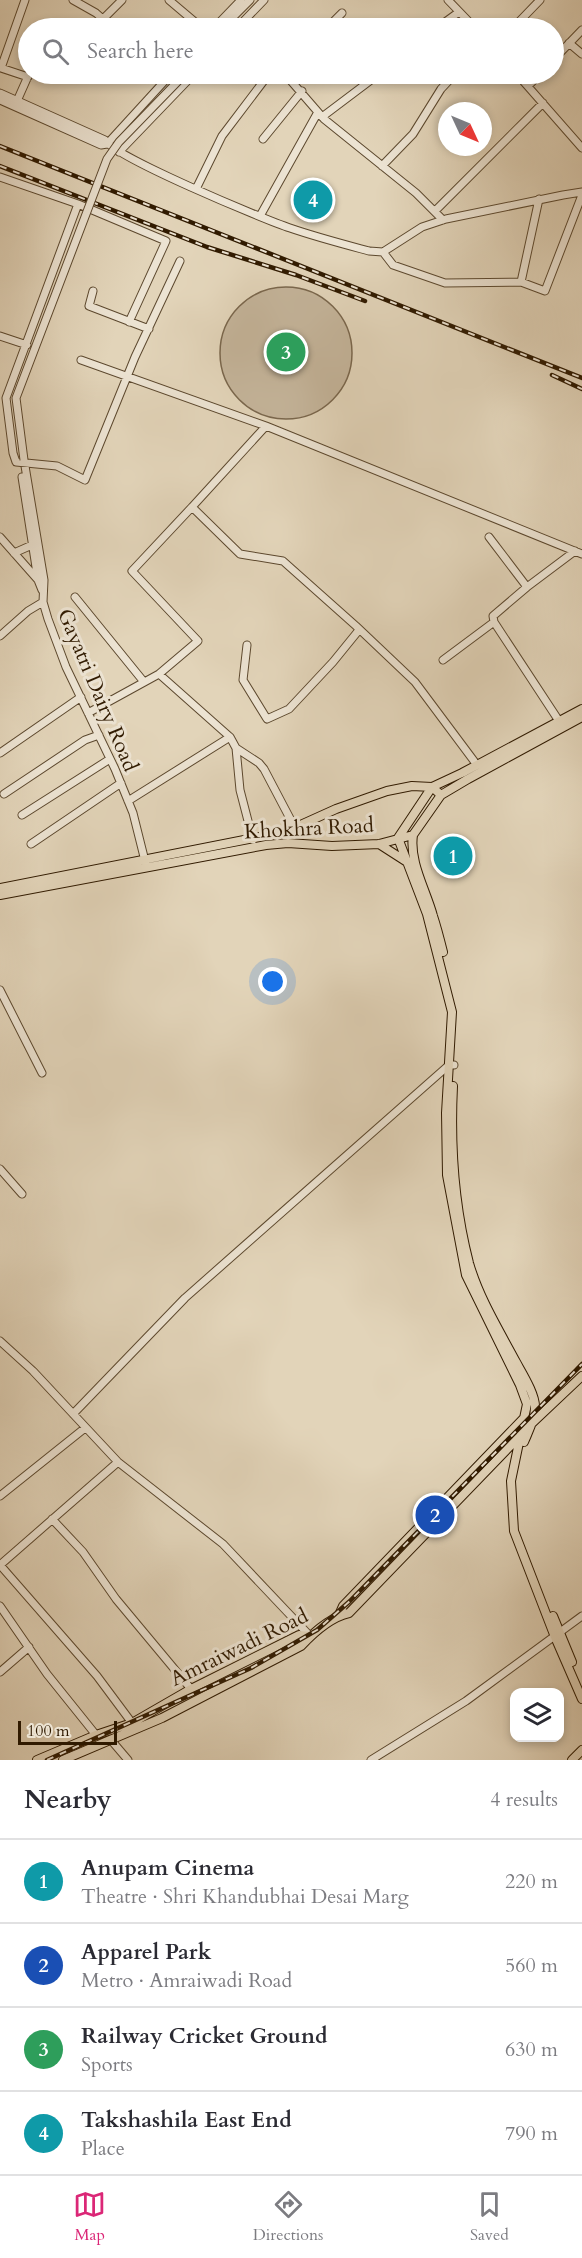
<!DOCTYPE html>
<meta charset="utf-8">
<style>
:root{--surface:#fff;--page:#f7f7f7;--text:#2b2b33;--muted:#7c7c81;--line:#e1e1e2;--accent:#db2777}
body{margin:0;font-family:Cardo,serif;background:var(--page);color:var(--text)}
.controls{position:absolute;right:18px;bottom:18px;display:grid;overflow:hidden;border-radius:12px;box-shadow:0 3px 9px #0003}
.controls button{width:54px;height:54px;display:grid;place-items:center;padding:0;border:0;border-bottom:2px solid var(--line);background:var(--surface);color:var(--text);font:30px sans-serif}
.compass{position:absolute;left:438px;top:102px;width:54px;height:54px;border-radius:50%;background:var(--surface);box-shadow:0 3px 9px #0003;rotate:134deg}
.scale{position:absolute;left:18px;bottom:15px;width:99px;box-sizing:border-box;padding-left:6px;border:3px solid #301a00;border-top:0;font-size:16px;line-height:21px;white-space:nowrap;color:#301a00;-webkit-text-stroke:4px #ece3d2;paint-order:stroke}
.you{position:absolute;left:273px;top:982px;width:21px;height:21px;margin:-15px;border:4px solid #fff;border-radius:50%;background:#1a73e8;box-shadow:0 0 0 9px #1a73e833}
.badge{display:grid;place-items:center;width:39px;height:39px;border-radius:50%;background:var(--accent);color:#fff;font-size:20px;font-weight:700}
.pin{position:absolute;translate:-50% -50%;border:3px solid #fff;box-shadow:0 2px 6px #0006}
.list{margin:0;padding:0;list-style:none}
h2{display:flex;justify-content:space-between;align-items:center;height:78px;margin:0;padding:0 24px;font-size:26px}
h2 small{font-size:20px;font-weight:400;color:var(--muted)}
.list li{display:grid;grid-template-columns:39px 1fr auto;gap:18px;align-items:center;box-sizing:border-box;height:84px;padding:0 24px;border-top:2px solid var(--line)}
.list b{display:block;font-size:22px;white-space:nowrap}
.list p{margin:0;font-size:20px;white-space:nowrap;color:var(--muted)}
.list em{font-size:20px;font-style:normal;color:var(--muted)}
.icon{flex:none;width:33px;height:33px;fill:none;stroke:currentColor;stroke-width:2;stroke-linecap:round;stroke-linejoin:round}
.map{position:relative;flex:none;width:582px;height:1760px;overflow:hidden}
.search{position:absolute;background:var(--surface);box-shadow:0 3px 9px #0003;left:18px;right:18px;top:18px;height:66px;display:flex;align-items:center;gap:15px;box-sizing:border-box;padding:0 21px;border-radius:33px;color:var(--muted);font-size:22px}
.sheet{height:414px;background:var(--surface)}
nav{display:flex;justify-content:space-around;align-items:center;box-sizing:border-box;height:84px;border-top:2px solid var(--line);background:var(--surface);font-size:16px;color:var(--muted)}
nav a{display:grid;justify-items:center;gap:3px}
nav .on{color:var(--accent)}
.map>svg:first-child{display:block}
.green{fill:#c4b49a;stroke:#7a674d;stroke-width:1.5}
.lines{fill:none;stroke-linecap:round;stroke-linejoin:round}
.minor-casing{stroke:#5c482e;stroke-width:9}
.major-casing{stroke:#301a00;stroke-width:10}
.minor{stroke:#ece3d2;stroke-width:7}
.major{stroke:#e2d4b9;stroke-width:8}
.rail-casing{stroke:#301a00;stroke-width:4.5}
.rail{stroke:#ece3d2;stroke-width:2;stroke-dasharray:7;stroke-linecap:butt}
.minor-bridge-casing{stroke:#5c482e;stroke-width:9;stroke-linecap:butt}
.minor-bridge{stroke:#ece3d2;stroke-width:7}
.labels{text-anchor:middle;stroke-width:6;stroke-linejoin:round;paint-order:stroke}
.street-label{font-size:21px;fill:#301a00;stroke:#ece3d2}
</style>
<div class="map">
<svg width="582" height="1760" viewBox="0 0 582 1760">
<rect width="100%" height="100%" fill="#e2d4b9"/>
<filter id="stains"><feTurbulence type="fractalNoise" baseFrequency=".00333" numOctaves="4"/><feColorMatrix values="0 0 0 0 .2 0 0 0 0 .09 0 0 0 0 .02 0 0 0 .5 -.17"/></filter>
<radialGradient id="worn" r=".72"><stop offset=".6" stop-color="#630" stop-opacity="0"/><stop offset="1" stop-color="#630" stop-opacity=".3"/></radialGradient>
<path class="green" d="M220 353a66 66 0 1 1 132 0a66 66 0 1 1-132 0Z"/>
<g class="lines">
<defs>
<path id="minor" d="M25 0 1 68 28 77
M73 0 96 13 113 28
M169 0 202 28
M448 0 475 28
M94 28 122 0
M214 28 241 0
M222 28 250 0
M237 28 264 0
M327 28 342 13
M437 28 459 12
M513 28 540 0
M569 43 582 54
M554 59 582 30
M285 74 324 119 416 193 443 220
M517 74 582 148
M528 86 540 74
M0 93 105 140C112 156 265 220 290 228 316 237 343 244 369 251L383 252 422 227 446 219 563 195 582 192
M0 100 101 145 107 144
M17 101 29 74
M322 117 379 74
M263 139 302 91
M107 144 171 74
M119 152 194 74
M382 166 413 134 441 89 455 74
M0 177 78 204 6 398 13 453 16 462 57 466 85 480 135 357 180 261
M196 189 222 136 269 74
M539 199 521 282 545 291 582 195
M78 204 166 241 129 322
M435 211 543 103
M260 216 318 112
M383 252 393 265 445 283 521 282
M93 291 89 306 149 329
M0 336 27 345
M81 360 266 426
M24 460 44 580 43 602 48 619 66 667 115 769 133 813 146 865
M22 477 38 580 42 590
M192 507 266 426 582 554
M0 537 38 580
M489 537 527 587
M14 553 32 545
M75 597 144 682
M0 636 28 611 43 602
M247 645 243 680 267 719 289 709 333 662 359 630
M443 660 494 622
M88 713 159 674 198 641 132 571 192 507 240 554 283 561 356 626 415 682 477 765
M559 721 494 622 493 616 527 587 575 551
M230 737 236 748 240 790 253 840
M236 748 259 763 264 769 295 828
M0 753 81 697
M4 794 85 740 99 735
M128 801 230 737 159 674
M22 815 110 759
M31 844 121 783
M0 990 42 1073
M0 1169 22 1194
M0 1341 33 1371 118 1462 223 1544 310 1636
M73 1414 185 1298 449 1065H454
M118 1462 0 1565 97 1676 132 1723
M0 1496 85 1428
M52 1519 83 1552 116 1599 191 1689
M0 1606 47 1674 96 1735
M0 1672 29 1647
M111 1740 128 1760
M371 1760 466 1701 582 1616"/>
<path id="major" d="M441 795 432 787 398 838 427 914 452 1012 446 1113 447 1175 466 1275 520 1385 527 1404 511 1481 514 1531 555 1637 582 1699
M413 835C409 862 426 890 433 916 437 928 440 940 443 952
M379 844 407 862
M0 888 285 832 336 809 387 791 412 786 432 787 462 773 582 709
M0 895 266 845 288 843 332 846 379 844 413 835 441 795 468 779 582 717
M453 1086C450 1146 454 1205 469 1263 479 1298 499 1330 516 1362 522 1373 536 1395 535 1408 535 1419 528 1432 524 1442
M531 1424 582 1376
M339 1615 343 1606 524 1418
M553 1616 572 1662
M37 1760 96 1735 132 1723 191 1689 299 1635 310 1636
M63 1760 162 1718 301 1646C314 1632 331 1617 349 1613L518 1438
M572 1760 582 1750"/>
</defs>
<use href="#minor" class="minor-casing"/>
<use href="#major" class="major-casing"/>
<use href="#minor" class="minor"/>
<use href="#major" class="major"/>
<defs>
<path id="rail" d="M0 146 582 378
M0 166 207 247 296 275 365 301
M552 375 582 389
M47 1760 251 1668 317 1630 350 1601 582 1364"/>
</defs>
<use href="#rail" class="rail-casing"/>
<use href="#rail" class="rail"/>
<defs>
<path id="minor-bridge" d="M24 460 16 398 107 159 119 142 185 74"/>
</defs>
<use href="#minor-bridge" class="minor-bridge-casing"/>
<use href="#minor-bridge" class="minor-bridge"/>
</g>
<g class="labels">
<g class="street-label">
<text transform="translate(98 690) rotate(67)" y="7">Gayatri Dairy Road</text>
<text transform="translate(309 828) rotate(-3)" y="7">Khokhra Road</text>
<text transform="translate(239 1647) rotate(-26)" y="7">Amraiwadi Road</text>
</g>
</g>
<rect width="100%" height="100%" filter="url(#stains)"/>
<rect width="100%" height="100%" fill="url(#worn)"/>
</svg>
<div class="controls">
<button><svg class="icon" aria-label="layers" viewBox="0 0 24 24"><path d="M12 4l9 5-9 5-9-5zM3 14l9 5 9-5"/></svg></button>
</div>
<svg class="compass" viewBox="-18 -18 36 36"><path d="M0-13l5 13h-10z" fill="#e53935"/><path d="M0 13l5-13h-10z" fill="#7c7c81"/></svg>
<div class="scale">100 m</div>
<div class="you"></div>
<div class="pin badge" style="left:453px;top:856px;background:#0f9aa8">1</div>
<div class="pin badge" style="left:435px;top:1515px;background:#1a4fb4">2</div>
<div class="pin badge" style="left:286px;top:352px;background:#2e9e5b">3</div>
<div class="pin badge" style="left:313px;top:200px;background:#0f9aa8">4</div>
<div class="search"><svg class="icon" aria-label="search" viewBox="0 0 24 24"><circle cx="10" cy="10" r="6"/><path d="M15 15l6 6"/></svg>Search here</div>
</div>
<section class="sheet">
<h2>Nearby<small>4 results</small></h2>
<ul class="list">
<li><span class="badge" style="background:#0f9aa8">1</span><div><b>Anupam Cinema</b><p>Theatre · Shri Khandubhai Desai Marg</p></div><em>220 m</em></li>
<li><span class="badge" style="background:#1a4fb4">2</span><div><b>Apparel Park</b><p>Metro · Amraiwadi Road</p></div><em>560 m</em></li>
<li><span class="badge" style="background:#2e9e5b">3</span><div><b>Railway Cricket Ground</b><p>Sports</p></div><em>630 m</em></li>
<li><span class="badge" style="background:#0f9aa8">4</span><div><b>Takshashila East End</b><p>Place</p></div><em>790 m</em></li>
</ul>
</section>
<nav>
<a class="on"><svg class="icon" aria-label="map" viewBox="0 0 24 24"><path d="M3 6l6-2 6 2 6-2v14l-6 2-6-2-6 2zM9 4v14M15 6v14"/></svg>Map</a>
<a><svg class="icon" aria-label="directions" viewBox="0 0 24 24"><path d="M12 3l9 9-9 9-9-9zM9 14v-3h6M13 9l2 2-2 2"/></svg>Directions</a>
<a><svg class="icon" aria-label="saved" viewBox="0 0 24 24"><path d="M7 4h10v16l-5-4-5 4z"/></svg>Saved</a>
</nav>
